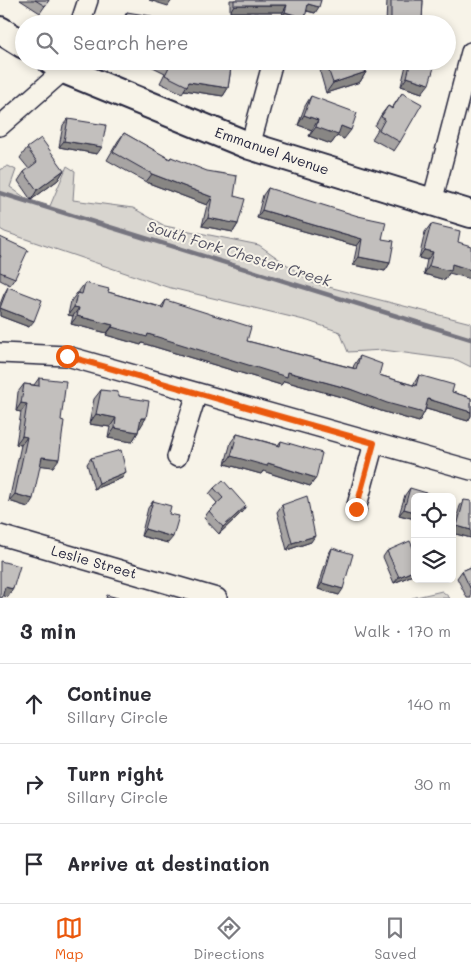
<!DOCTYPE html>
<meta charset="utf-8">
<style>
:root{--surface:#fff;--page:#f2f2f3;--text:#2b2b33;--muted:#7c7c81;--line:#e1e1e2;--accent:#ea580c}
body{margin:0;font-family:Mali,sans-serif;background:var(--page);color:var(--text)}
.controls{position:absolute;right:15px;bottom:15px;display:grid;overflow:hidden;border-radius:8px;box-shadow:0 2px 8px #0003}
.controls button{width:45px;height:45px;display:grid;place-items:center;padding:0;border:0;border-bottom:1px solid var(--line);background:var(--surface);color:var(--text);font:25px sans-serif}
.stop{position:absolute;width:15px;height:15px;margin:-11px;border:4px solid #ea580c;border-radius:50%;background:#fff}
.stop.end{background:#ea580c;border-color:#fff;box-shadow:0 1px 5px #0008}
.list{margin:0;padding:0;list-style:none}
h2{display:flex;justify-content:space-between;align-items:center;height:65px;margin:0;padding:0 20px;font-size:21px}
h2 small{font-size:16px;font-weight:400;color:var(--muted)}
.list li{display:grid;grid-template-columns:32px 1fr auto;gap:15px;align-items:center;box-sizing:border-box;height:80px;padding:0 20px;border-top:1px solid var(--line)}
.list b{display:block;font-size:19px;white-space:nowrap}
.list p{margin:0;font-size:16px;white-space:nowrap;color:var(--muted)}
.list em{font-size:16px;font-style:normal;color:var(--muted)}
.icon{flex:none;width:28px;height:28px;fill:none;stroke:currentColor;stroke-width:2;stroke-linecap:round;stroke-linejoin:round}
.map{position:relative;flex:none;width:471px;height:598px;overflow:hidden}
.search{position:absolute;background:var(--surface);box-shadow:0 2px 8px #0003;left:15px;right:15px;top:15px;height:55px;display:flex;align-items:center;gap:12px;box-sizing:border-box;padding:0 18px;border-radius:28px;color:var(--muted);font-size:19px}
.sheet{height:305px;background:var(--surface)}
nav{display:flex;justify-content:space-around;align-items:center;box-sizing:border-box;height:70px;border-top:1px solid var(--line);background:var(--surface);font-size:14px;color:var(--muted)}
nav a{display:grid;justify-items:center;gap:2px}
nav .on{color:var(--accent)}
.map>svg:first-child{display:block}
.green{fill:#d8d5cf;stroke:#7d7c85}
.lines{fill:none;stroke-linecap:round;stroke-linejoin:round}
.stream{stroke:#76747f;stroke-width:4.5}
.street-casing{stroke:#22223b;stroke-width:22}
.secondary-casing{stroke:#22223b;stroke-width:30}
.street{stroke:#f7f3e8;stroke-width:19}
.secondary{stroke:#f7f3e8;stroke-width:26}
.wall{fill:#a7a4a3;stroke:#22223b}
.shaded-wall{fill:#888684;stroke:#22223b}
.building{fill:#c2bfbd;stroke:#22223b}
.route{stroke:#ea580c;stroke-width:6}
.labels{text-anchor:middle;stroke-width:4;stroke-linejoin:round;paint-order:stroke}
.street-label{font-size:14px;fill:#22223b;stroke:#f7f3e8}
.water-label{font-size:15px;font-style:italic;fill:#535263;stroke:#f7f3e8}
</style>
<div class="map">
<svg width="471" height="598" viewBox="0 0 471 598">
<rect width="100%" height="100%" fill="#f7f3e8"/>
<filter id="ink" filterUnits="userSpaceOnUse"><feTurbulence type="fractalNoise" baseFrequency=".02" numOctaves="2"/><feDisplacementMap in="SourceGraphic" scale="10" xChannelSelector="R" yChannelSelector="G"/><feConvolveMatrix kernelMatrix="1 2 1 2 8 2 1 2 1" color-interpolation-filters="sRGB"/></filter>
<g filter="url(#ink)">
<path class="green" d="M8 166 16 170 10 187 27 199 50 206 67 166 75 171 73 200 133 208 165 226 259 245 313 283 471 323V367L457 360 383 350 348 352 340 332 308 321 167 287 5 232 0 229V170Z
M442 591 450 598H412Z"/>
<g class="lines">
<path class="stream" d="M0 193 471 339"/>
<defs>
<path id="street" d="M80 24 88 0
M0 126 64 70 67 61
M250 146 273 61
M432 202 471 52
M0 353 67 356 471 470
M177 457 197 393
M356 509 374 443
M0 535 217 598"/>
<path id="secondary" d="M0 30 24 45
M51 61 64 70 250 146 471 214"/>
</defs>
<use href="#street" class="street-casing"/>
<use href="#secondary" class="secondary-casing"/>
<use href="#street" class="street"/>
<use href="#secondary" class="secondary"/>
</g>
<path class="wall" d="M20 0H49L40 13Z
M230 0H321L315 13 306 11 305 18 300 24 281 19 283 12H230Z
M387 0H423L422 21 420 24H386Z
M127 12 150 24H121L122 20Z
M128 61H232L228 88 223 96 184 90 182 93 160 83 165 73 147 64Z
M407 61H436L422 93 401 86Z
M326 63 357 67 366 72 360 82 326 93 320 72Z
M402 93 400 142 394 151 372 139 378 129 375 126 381 115 388 106 392 108Z
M311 96 344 139 337 136 331 144 309 136 312 130 298 125 305 106Z
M68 119 97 154 59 147 63 125Z
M124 133 169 159 171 157 234 196 238 224 233 232 202 226 207 205 146 182 107 160 118 141Z
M27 148 64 170 58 180 31 200 18 181 24 172 29 169 20 158Z
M268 188 382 239 390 263 385 271 353 265 357 246 257 218 263 195Z
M431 224 449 273 445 280 424 274 427 260 419 258 425 232Z
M0 237 15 278 10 285 0 280Z
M85 283 108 292 161 307 166 300 247 341 353 368 354 365 360 356 379 375 413 385 419 375 452 392 471 398V416L468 421 426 409 419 422 381 411 345 398 284 381 281 385 142 343 141 345 106 335 107 333 71 324 73 316 68 315 71 301 77 293H79V291Z
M8 287 29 327 0 316V304L4 294Z
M39 378 53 467 40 465 28 507 9 501 21 445 16 444 21 412 16 411 18 392 24 384 34 385Z
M101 390 118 396 146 418 139 428 138 432 132 442 108 438 110 427 89 424 94 399Z
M237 434 278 445 281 441 316 478 310 486 263 471 261 474 225 464 231 442Z
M91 458 122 478 94 489 87 464Z
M214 488 242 512 219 534 204 518 209 511 217 503 209 494Z
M410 488 415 497V519L399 515 405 495Z
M464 500 471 538 452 533 460 506Z
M153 501 169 514 168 543 141 536 148 508Z
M282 505 311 542 287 550 277 512Z
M332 548 339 595 318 589 328 555Z
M387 551 415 574 394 583 383 557Z
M471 567V598H467L457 578 462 571Z"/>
<path class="shaded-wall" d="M149 0H172L168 6Z
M308 4 319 7 315 13 304 10Z
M234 5H287L283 12H230Z
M285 12 305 18 300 24 281 19Z
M391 20 422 21 420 24H389Z
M128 61H149L147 64Z
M366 72 360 82 326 93 333 83Z
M407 77 429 84 422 93 401 86Z
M189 82 228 88 223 96 184 90Z
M304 115 318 120 312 130 298 125Z
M341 126 351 130 344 139 337 136 331 144 309 136 316 127Z
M64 141 102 147 97 154 59 147Z
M64 170 58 180 31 200 37 190Z
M152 174 212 197 207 205 146 182Z
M262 210 362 239 357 246 257 218Z
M208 218 238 224 233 232 202 226Z
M424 250 433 252 427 260 419 258Z
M359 257 390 263 385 271 353 265Z
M452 264 471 270V279L449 273 445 280 424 274 429 266Z
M74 307 79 308 73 316 68 315Z
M0 308 34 321 29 327 0 316Z
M77 316 113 325 107 333 71 324Z
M112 327 148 334 288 372 350 389 424 413 419 422 381 411 345 398 284 381 281 385 142 343 141 345 106 335Z
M428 399 471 412V416L468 421 423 408Z
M21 403 27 404 21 412 16 411Z
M96 414 116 418 110 427 89 424Z
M141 418H146L140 428 134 427Z
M115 428 138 432 132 442 108 438Z
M22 436 27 437 21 445 16 444Z
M231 456 268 463 316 478 310 486 263 471 261 474 225 464Z
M42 457 59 459 53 467 36 465Z
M126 472 122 478 94 489 99 483Z
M15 494 33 499 28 507 9 501Z
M246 506 242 512 219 534 223 527Z
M404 509 415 512V519L399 515Z
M457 526 471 530V538L452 533Z
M145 529 173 537 168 543 141 536Z
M315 536 311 542 287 550 292 543Z
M415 570V574L394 583 399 577Z
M322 583 343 589 339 595 318 589Z
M5 587 13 589 8 597 0 595Z"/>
<path class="building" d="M35 0H49L45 6Z
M234 0H321L319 7 308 4 305 18 285 12 287 5H234Z
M391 0H423L422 21 391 20Z
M127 12 151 16 150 24H125Z
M162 61H232L228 88 189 82 187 86 165 75 170 65Z
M331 61H359L357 67 366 72 333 83 326 63Z
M411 61H436L429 84 407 77Z
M402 93 422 104 400 142 379 130 385 119 381 117 388 106 392 109Z
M311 96 357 113 351 130 341 126 338 135 316 127 318 120 304 115Z
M68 119 106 125 102 147 64 141Z
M124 133 170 159 171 157 207 171 237 176 234 196 245 199 238 224 208 218 212 197 152 174 113 152Z
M41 138 64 170 37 190 24 172 37 162 27 148Z
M268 188 358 216 386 222 382 239 394 241 390 263 359 257 362 239 262 210Z
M431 224 460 231 458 242 471 246V270L452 264 451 271 429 266 433 252 424 250Z
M0 237 28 250 15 278 0 272V258L1 256 0 255Z
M85 283 109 289 108 292 163 308 166 300 251 327 247 341 356 369 360 356 382 364 379 375 416 386 419 375 454 385 452 392 471 398V412L428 399 424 413 387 403 350 389 288 372 287 377 148 334 147 337 112 327 113 325 77 316 79 308 74 307 77 293 82 294Z
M8 287 42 300 34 321 0 308Z
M39 378 66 381 61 420 64 421 59 459 42 457 33 499 15 494 27 437 22 436 27 404 21 403 24 384 39 386Z
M101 390 118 392V396L149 401 146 418H141L138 432 115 428 116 418 96 414Z
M237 434 280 446 281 441 322 453 316 478 268 463 267 466 231 456Z
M121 450 126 472 99 483 91 458Z
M223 480 246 506 223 527 209 511 223 498 214 488Z
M410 488 440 497H415V512L404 509Z
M307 496 315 536 292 543 282 505Z
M464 500 471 501V530L457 526Z
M153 501 171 506 169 514 179 516 173 537 145 529Z
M410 541 415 552V570L399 577 387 551Z
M332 548 353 554 343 589 322 583Z
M0 561 20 566 13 589 5 587 2 598H0Z
M471 567V590L462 571Z
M107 595 118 598H106Z"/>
</g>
<g class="lines" filter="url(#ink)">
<path class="route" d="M67 356 374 443 356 509"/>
</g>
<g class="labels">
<g class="street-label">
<text transform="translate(272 151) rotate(19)" y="5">Emmanuel Avenue</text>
<text transform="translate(94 562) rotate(16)" y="5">Leslie Street</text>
</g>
<g class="water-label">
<text transform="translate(239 254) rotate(17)" y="5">South Fork Chester Creek</text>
</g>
</g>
</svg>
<div class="controls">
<button><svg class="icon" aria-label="locate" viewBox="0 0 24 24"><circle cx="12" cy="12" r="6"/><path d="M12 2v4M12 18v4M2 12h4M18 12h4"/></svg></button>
<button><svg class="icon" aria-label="layers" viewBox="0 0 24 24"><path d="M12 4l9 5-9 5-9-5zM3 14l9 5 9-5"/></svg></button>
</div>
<div class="stop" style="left:67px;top:356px"></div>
<div class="stop end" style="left:356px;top:509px"></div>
<div class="search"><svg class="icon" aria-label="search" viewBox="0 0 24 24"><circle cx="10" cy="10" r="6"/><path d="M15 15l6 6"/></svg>Search here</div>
</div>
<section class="sheet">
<h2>3 min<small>Walk · 170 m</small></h2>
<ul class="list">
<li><svg class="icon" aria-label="ahead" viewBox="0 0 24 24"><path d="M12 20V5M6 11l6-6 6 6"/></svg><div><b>Continue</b><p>Sillary Circle</p></div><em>140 m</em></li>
<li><svg class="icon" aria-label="right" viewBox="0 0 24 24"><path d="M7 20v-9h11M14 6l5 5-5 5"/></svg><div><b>Turn right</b><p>Sillary Circle</p></div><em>30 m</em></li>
<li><svg class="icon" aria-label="arrive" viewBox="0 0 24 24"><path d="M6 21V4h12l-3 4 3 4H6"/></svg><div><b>Arrive at destination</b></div></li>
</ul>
</section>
<nav>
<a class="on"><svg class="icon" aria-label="map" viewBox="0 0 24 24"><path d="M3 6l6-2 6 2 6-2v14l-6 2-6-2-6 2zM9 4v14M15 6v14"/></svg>Map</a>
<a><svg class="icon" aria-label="directions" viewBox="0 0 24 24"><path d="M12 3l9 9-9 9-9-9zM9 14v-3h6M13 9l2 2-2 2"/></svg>Directions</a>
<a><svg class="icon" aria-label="saved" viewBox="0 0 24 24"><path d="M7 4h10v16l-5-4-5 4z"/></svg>Saved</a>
</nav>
